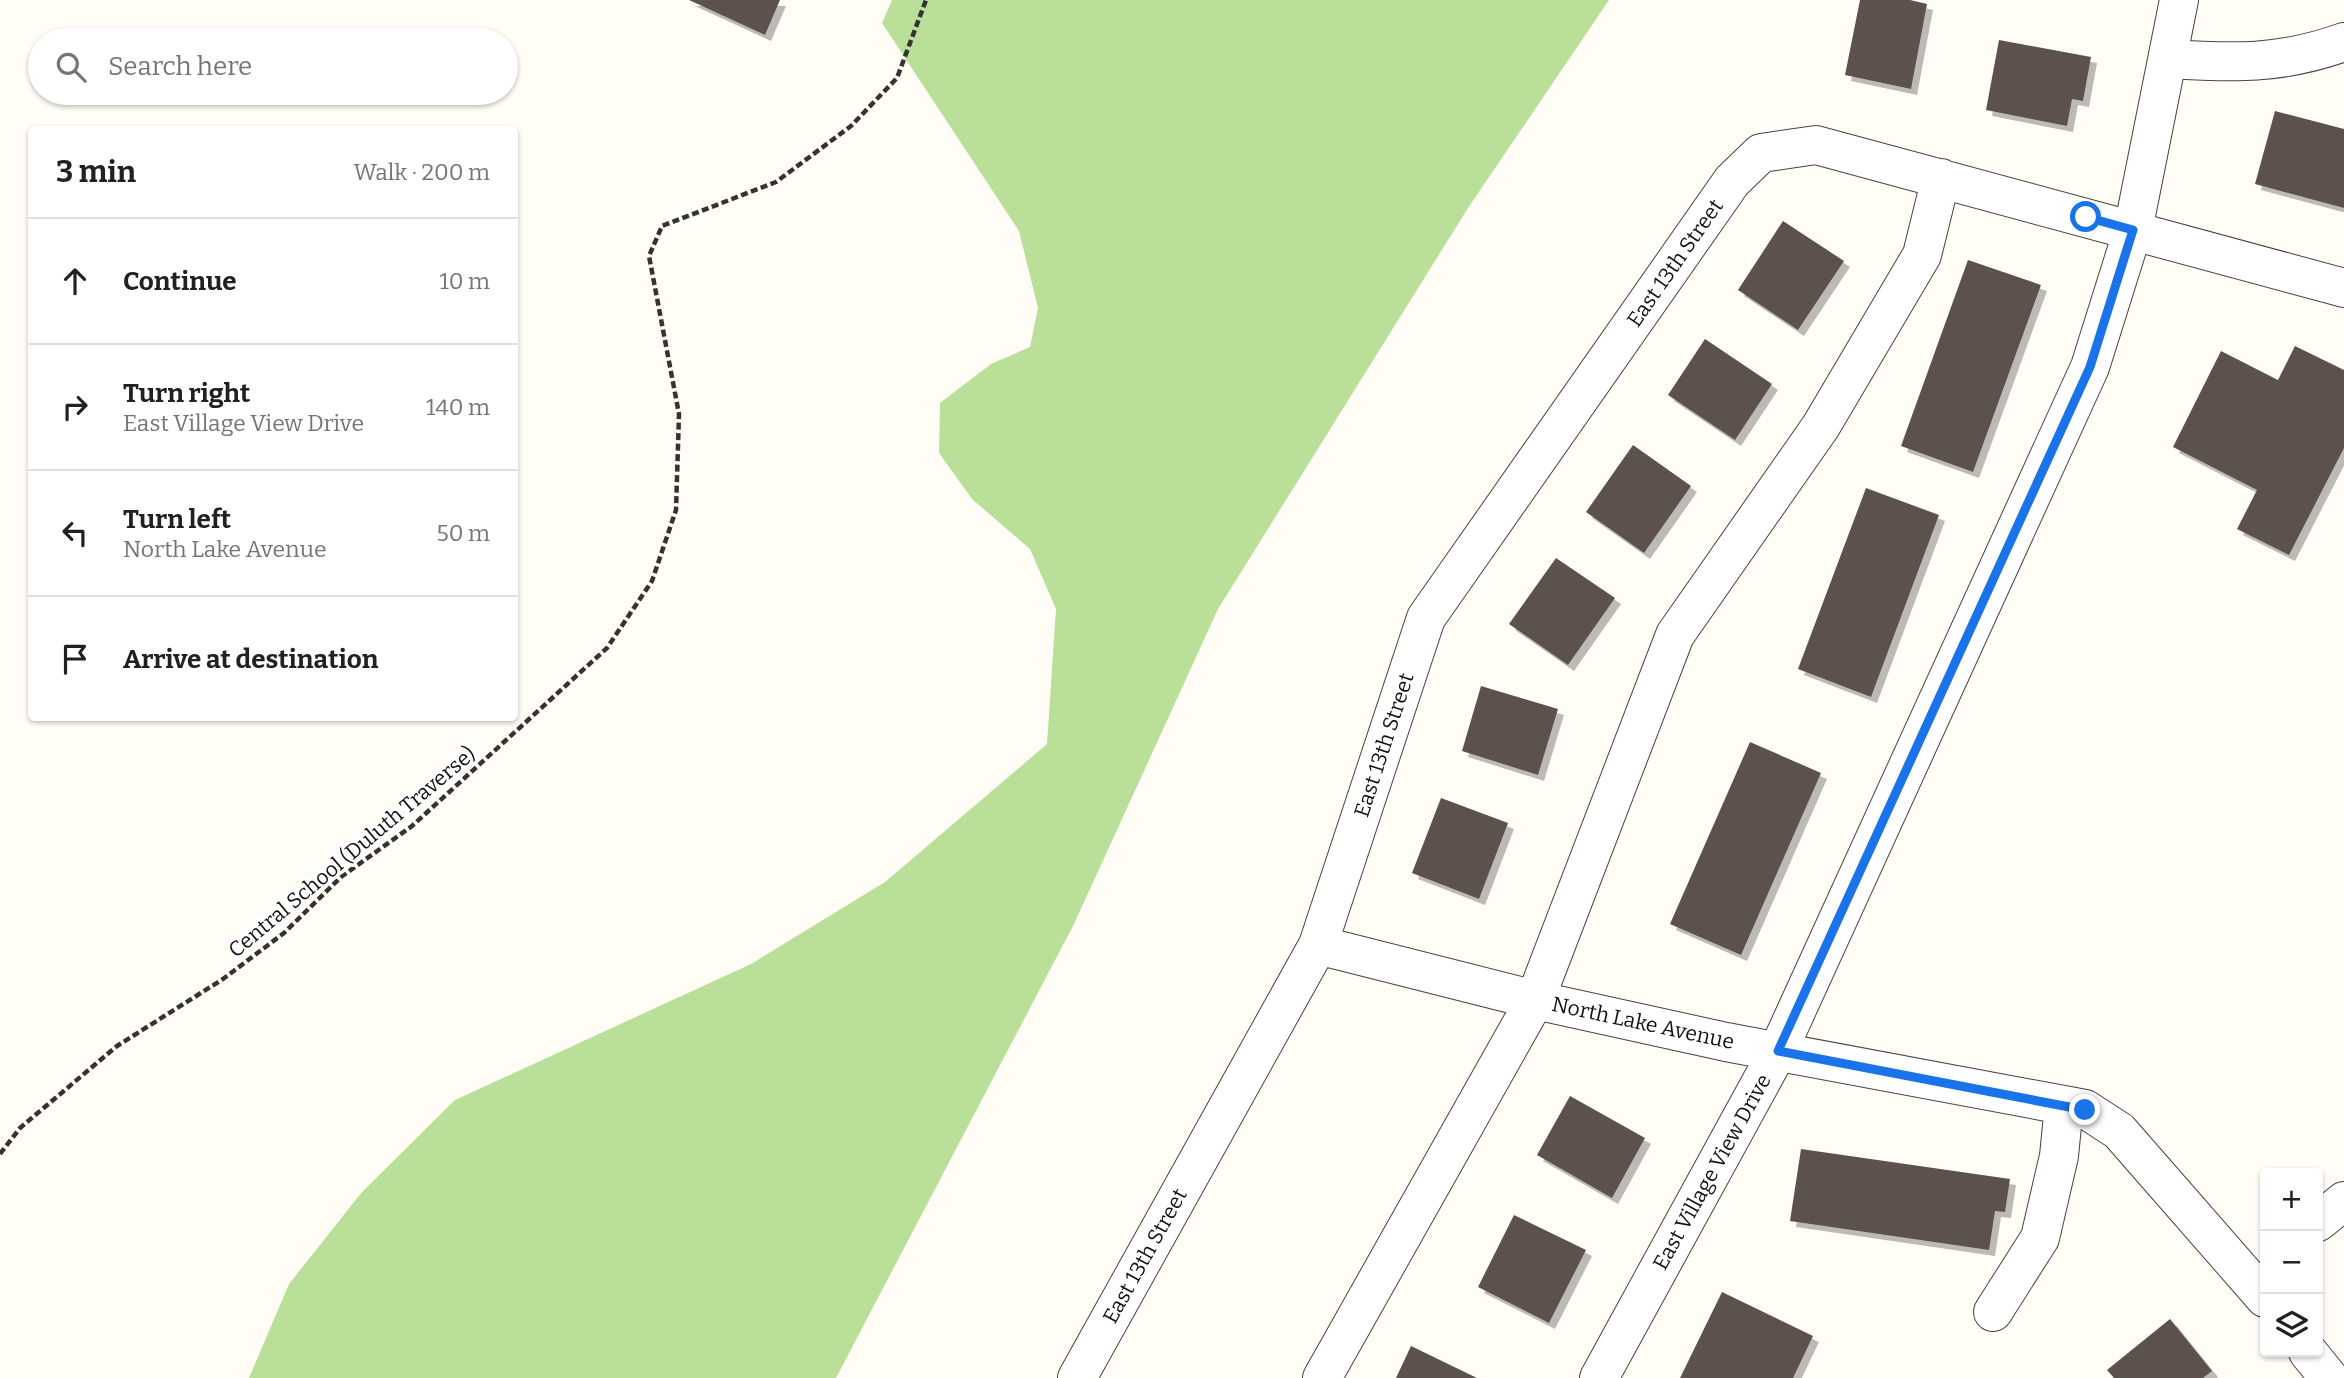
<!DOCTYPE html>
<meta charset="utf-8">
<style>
:root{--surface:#fff;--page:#f6f6f6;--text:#202124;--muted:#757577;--line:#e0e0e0}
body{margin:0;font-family:Bitter,serif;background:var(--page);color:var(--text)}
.controls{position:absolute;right:21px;bottom:21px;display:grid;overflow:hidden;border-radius:7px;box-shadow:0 2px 5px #0004}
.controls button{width:63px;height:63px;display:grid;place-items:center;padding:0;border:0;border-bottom:2px solid var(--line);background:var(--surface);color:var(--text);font:35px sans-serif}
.stop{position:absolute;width:21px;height:21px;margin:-16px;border:5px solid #1a73e8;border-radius:50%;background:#fff}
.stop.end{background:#1a73e8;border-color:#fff;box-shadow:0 2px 7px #0008}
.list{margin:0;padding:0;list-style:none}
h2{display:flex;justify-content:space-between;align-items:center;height:91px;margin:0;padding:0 28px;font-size:30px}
h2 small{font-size:23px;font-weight:400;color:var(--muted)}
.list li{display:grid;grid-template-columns:46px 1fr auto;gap:21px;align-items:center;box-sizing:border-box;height:126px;padding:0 28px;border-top:2px solid var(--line)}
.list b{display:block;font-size:26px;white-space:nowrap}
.list p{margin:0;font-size:23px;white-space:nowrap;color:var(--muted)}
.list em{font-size:23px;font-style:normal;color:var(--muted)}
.icon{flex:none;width:38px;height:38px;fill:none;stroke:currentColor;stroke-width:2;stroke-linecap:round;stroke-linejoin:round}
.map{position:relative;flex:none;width:2344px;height:1378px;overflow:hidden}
.search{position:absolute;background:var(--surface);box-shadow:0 2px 5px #0004;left:28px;top:28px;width:490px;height:77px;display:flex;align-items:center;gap:18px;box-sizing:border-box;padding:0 24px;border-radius:38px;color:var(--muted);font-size:26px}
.panel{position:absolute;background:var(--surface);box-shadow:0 2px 5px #0004;left:28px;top:126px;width:490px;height:595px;border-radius:7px}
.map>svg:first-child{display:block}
.forest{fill:#badf99}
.building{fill:#5b514c;filter:url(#shadow)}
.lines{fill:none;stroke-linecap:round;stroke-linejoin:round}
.minor-casing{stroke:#444;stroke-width:40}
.path{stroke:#333;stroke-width:4.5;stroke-dasharray:7 3.5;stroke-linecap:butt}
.minor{stroke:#fff;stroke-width:38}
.route{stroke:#1a73e8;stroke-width:9}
.labels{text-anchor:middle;stroke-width:7;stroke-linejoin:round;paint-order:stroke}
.street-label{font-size:21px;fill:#111;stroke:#fff}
</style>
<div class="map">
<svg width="2344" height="1378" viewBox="0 0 2344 1378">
<defs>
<filter id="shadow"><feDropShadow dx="6" dy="6" stdDeviation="0" flood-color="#0004"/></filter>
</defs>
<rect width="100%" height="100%" fill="#fffdf5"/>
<path class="forest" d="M892 0H1609L1468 208 1218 609 1074 924 836 1378H249L289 1284 362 1192 455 1100 751 964 885 882 1047 744 1056 609 1030 549 972 499 939 453 940 403 991 364 1030 347 1038 308 1019 231 882 23Z"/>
<path class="building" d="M689 0H780L765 35Z
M1860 0H1910L1927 4 1911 89 1845 75Z
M1999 40 2091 57 2083 101 2072 99 2067 126 1986 110Z
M2275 111 2344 129V208L2255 184Z
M1783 221 1844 261 1798 330 1738 290Z
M1968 260 2041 285 1973 472 1901 446Z
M1705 339 1772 384 1735 440 1668 395Z
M2295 346 2344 370V448L2289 555 2237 529 2257 490 2173 447 2221 351 2278 380Z
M1633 445 1691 486 1644 553 1586 512Z
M1866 488 1939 515 1871 697 1798 669Z
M1556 558 1615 598 1568 665 1509 624Z
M1481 686 1558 709 1538 775 1462 751Z
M1750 742 1821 773 1741 955 1670 924Z
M1441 798 1508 823 1479 899 1412 873Z
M1570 1096 1645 1138 1612 1198 1537 1155Z
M1801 1149 2010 1179 2005 1212 1995 1211 1989 1250 1790 1221Z
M1514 1215 1586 1250 1549 1323 1478 1287Z
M1722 1292 1813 1336 1793 1378H1680Z
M2170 1319 2212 1371 2203 1378H2114L2107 1370Z
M1411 1346 1477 1378H1396Z"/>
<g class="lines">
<defs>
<path id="minor" d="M2168 59C2233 63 2280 65 2344 42
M1318 945 1535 1000 1726 1042 2085 1109 2119 1131 2265 1298
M2318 1222 2344 1201
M1993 1312 2040 1238 2059 1156 2064 1105
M2308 1352 2329 1378
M1077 1378 1318 945 1426 618 1732 181 1761 153 1816 145 2344 288
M1322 1378 1535 1000 1675 635 1821 426 1922 255 1941 178
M1599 1378 1778 1051 2090 367 2133 230 2179 0"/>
</defs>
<use href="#minor" class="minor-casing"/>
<path class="path" d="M0 1154 20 1128 117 1046 223 979 284 933 341 877 412 826 607 648 652 581 676 510 679 414 649 256 662 226 776 182 851 126 897 78 926 0"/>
<use href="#minor" class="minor"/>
</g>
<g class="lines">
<path class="route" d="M2085 1110 1778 1051 2090 367 2133 230 2086 217"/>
</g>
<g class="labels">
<g class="street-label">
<text transform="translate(1675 263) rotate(-55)" y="7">East 13th Street</text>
<text transform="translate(1384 745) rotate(-72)" y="7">East 13th Street</text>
<text transform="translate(352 852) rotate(-40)" y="7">Central School (Duluth Traverse)</text>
<text transform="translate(1643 1023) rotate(12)" y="7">North Lake Avenue</text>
<text transform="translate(1712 1172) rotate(-61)" y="7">East Village View Drive</text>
<text transform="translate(1145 1256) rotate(-61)" y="7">East 13th Street</text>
</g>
</g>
</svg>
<div class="controls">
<button>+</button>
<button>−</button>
<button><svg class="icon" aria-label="layers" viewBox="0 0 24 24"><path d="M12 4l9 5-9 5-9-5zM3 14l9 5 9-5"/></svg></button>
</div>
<div class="stop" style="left:2086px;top:217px"></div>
<div class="stop end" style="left:2085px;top:1110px"></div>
<div class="search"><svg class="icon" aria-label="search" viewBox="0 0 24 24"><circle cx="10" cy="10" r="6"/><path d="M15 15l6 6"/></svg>Search here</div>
<section class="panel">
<h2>3 min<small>Walk · 200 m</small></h2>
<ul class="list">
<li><svg class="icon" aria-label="ahead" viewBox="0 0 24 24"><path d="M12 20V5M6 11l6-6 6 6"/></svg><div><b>Continue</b></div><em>10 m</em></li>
<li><svg class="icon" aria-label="right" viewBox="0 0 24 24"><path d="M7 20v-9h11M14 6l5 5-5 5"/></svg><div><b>Turn right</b><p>East Village View Drive</p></div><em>140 m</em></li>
<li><svg class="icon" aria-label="left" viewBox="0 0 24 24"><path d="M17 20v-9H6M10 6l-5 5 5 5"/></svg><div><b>Turn left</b><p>North Lake Avenue</p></div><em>50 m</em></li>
<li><svg class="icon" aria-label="arrive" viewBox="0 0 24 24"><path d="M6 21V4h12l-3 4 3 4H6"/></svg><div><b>Arrive at destination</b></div></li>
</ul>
</section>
</div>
